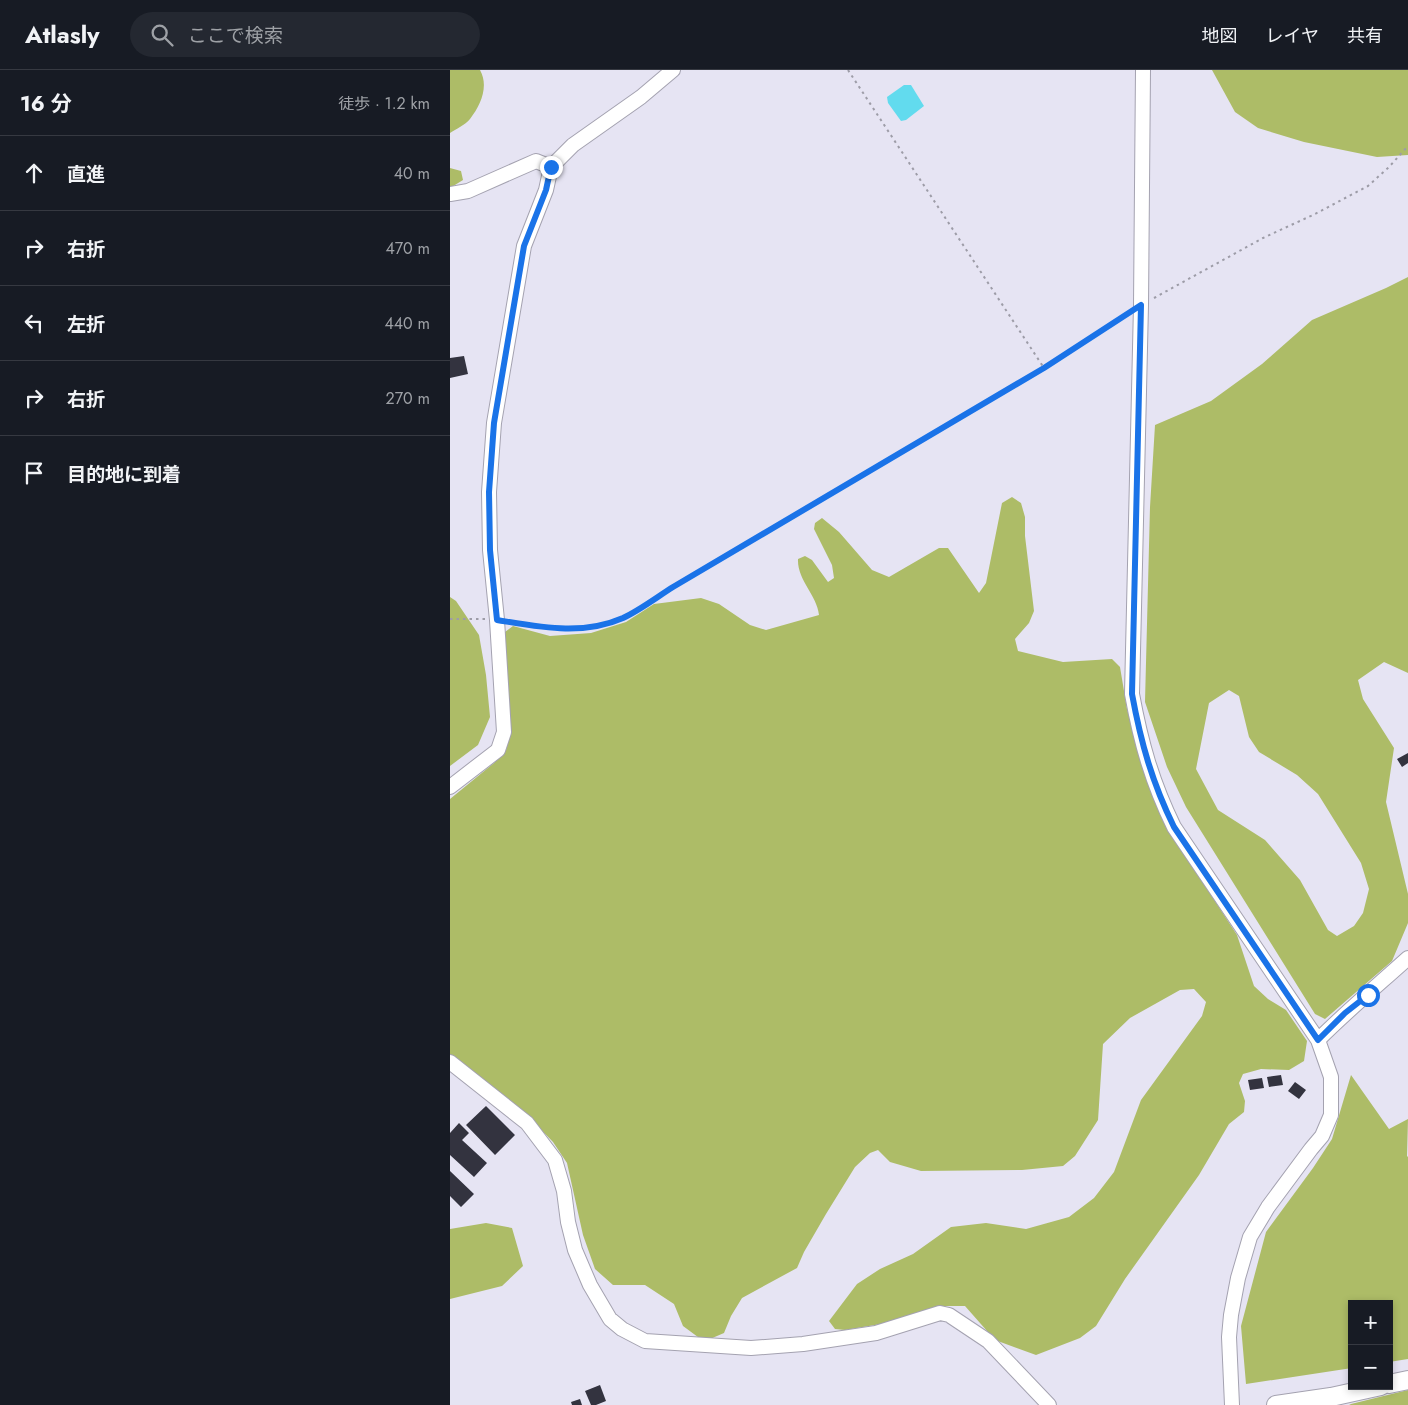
<!DOCTYPE html>
<html lang="ja">
<meta charset="utf-8">
<style>
:root{--surface:#171b24;--page:#242831;--text:#f1f3f6;--muted:#9ea1a6;--line:#363941}
body{margin:0;font-family:Jost,"Noto Sans JP",sans-serif;background:var(--page);color:var(--text)}
.controls{position:absolute;right:15px;bottom:15px;display:grid;overflow:hidden;border-radius:0px;box-shadow:0 2px 8px #0003}
.controls button{width:45px;height:45px;display:grid;place-items:center;padding:0;border:0;border-bottom:1px solid var(--line);background:var(--surface);color:var(--text);font:25px sans-serif}
.stop{position:absolute;width:15px;height:15px;margin:-11px;border:4px solid #1a73e8;border-radius:50%;background:#fff}
.stop.end{background:#1a73e8;border-color:#fff;box-shadow:0 1px 5px #0008}
.list{margin:0;padding:0;list-style:none}
h2{display:flex;justify-content:space-between;align-items:center;height:65px;margin:0;padding:0 20px;font-size:21px}
h2 small{font-size:16px;font-weight:400;color:var(--muted)}
.list li{display:grid;grid-template-columns:32px 1fr auto;gap:15px;align-items:center;box-sizing:border-box;height:75px;padding:0 20px;border-top:1px solid var(--line)}
.list b{display:block;font-size:19px;white-space:nowrap}
.list em{font-size:16px;font-style:normal;color:var(--muted)}
.icon{flex:none;width:28px;height:28px;fill:none;stroke:currentColor;stroke-width:2;stroke-linecap:round;stroke-linejoin:round}
.map{position:relative;flex:none;width:958px;height:1335px;overflow:hidden}
header{display:flex;align-items:center;gap:30px;box-sizing:border-box;height:70px;padding:0 25px;background:var(--surface);border-bottom:1px solid var(--line)}
header strong{font-size:24px}
nav{display:flex;gap:28px;margin-inline-start:auto;font-size:18px}
.search{width:350px;height:45px;background:var(--page);display:flex;align-items:center;gap:12px;box-sizing:border-box;padding:0 18px;border-radius:28px;color:var(--muted);font-size:19px}
main{display:flex}
aside{flex:1;background:var(--surface)}
.map>svg:first-child{display:block}
.forest{fill:#adbc67;fill-rule:evenodd}
.water{fill:#62dbee}
.building{fill:#33333f}
.lines{fill:none;stroke-linecap:round;stroke-linejoin:round}
.minor-casing{stroke:#a4a2b0;stroke-width:16}
.major-casing{stroke:#a4a2b0;stroke-width:20}
.path{stroke:#9d9ca7;stroke-width:2;stroke-dasharray:2.5 4;stroke-linecap:butt}
.minor{stroke:#fff;stroke-width:14}
.major{stroke:#fff;stroke-width:18}
.route{stroke:#1a73e8;stroke-width:6}
</style>
<header>
<strong>Atlasly</strong>
<div class="search"><svg class="icon" aria-label="search" viewBox="0 0 24 24"><circle cx="10" cy="10" r="6"/><path d="M15 15l6 6"/></svg>ここで検索</div>
<nav><a>地図</a><a>レイヤ</a><a>共有</a></nav>
</header>
<main>
<aside>
<h2>16 分<small>徒歩 · 1.2 km</small></h2>
<ul class="list">
<li><svg class="icon" aria-label="ahead" viewBox="0 0 24 24"><path d="M12 20V5M6 11l6-6 6 6"/></svg><div><b>直進</b></div><em>40 m</em></li>
<li><svg class="icon" aria-label="right" viewBox="0 0 24 24"><path d="M7 20v-9h11M14 6l5 5-5 5"/></svg><div><b>右折</b></div><em>470 m</em></li>
<li><svg class="icon" aria-label="left" viewBox="0 0 24 24"><path d="M17 20v-9H6M10 6l-5 5 5 5"/></svg><div><b>左折</b></div><em>440 m</em></li>
<li><svg class="icon" aria-label="right" viewBox="0 0 24 24"><path d="M7 20v-9h11M14 6l5 5-5 5"/></svg><div><b>右折</b></div><em>270 m</em></li>
<li><svg class="icon" aria-label="arrive" viewBox="0 0 24 24"><path d="M6 21V4h12l-3 4 3 4H6"/></svg><div><b>目的地に到着</b></div></li>
</ul>
</aside>
<div class="map">
<svg width="958" height="1335" viewBox="0 0 958 1335">
<rect width="100%" height="100%" fill="#e6e4f3"/>
<path class="forest" d="M0 0H30C39 16 31 35 20 49 15 55 6 59 0 63Z
M762 0H958V85L927 87 854 72 808 58 785 42Z
M0 98 11 101 13 110 0 118Z
M958 207V603L934 592 908 610 913 629 944 678 936 732 958 824V853L942 891 875 949 865 944 736 737 717 697 695 632 700 437 705 355 761 331 812 294 862 250 936 218ZM779 620 789 626 799 667 809 682 847 705 868 724 911 793 919 819 913 843 904 856 887 866 878 860 850 810 815 770 768 740 746 699 759 633Z
M562 427 571 433 575 447V466L584 541 579 553 565 569 568 581 613 592 662 589 670 597 677 639 693 694 713 751 787 865 804 916 818 929 836 940 857 971 854 991 839 1000 811 999 793 1004 789 1013 795 1031 794 1042 779 1054 749 1105 675 1209 646 1256 630 1268 586 1285 545 1270 515 1236H488L443 1252 395 1260 385 1259 379 1251 407 1214 430 1199 463 1184 501 1157 536 1153 576 1159 619 1147 644 1128 664 1102 691 1030 752 946 756 932 744 919 730 920 680 948 653 974 648 1050 625 1086 613 1096 572 1100 471 1101 440 1092 428 1080 420 1083 405 1097 376 1144 354 1182 347 1198 292 1228 281 1246 274 1263 260 1269 252 1270 233 1256 224 1234 195 1215H163L145 1199 133 1165 117 1093 103 1072 74 1042 0 984V729L44 693 56 680 61 662 55 562 63 556 100 566 141 563 176 552 204 534 251 528 269 534 300 555 316 560 369 545C367 525 347 510 348 489L355 486 362 490 378 512 384 508 382 495 364 459 365 453 372 448 389 462 422 500 439 507 489 478H498L529 523 536 513 552 433Z
M0 527 6 531 29 565 36 605 40 647 28 675 0 696Z
M901 1005 939 1059 958 1049 957 1086 958 1087V1289L939 1292V1234H902V1298L796 1314 791 1256 816 1162 863 1098 882 1069Z
M36 1153 62 1158 73 1196 52 1216 0 1229V1159Z
M958 1320V1335H899L901 1334Z"/>
<path class="water" d="M454 15H461L474 36 456 50 451 51 438 33 437 27Z"/>
<path class="building" d="M14 286 18 304 0 308V288Z
M958 683V693L952 697 947 689Z
M831 1005 833 1015 819 1017 817 1007Z
M812 1008 814 1018 800 1020 798 1010Z
M845 1012 856 1020 849 1029 838 1021Z
M36 1036 65 1065 45 1085 16 1055Z
M9 1053 19 1063 12 1070 37 1093 24 1107 0 1085V1063Z
M0 1101 24 1124 11 1137 0 1126Z
M150 1315 156 1331 146 1335H141L135 1321Z
M130 1329 132 1335H122L121 1332Z"/>
<g class="lines">
<defs>
<path id="minor" d="M693 0 691 235 682 624C691 673 702 712 724 757L868 970 881 1007V1045L872 1066 861 1079 818 1137 800 1167 788 1208 781 1245 779 1267 782 1335
M0 124 18 121 86 91 101 97
M0 717 48 680 54 662 47 550 40 480 39 422 44 353 74 176 96 120 101 97 123 75 191 27 223 0
M868 970C897 941 928 915 958 888
M0 992 77 1053 105 1090 114 1121 118 1152 125 1180 140 1215 160 1249 172 1259 195 1271 301 1278 353 1274 426 1263 490 1243 499 1245 538 1271 599 1335"/>
<path id="major" d="M939 1314 958 1310
M826 1335 881 1327 931 1316"/>
</defs>
<use href="#minor" class="minor-casing"/>
<use href="#major" class="major-casing"/>
<path class="path" d="M398 0 594 298
M704 228 813 168 865 144 918 116 939 97 958 76
M0 549H35
M60 552C98 558 137 564 174 548 191 540 207 527 223 517L594 298 678 243"/>
<use href="#minor" class="minor"/>
<use href="#major" class="major"/>
</g>
<g class="lines">
<path class="route" d="M101 97 96 120 74 176 44 353 39 422 40 480 47 550C90 557 132 566 173 548 190 540 207 527 223 517L594 298 691 235 682 624C691 673 702 712 724 757L868 970 895 943 918 925"/>
</g>
</svg>
<div class="controls">
<button>+</button>
<button>−</button>
</div>
<div class="stop" style="left:918px;top:925px"></div>
<div class="stop end" style="left:101px;top:97px"></div>
</div>
</main>
